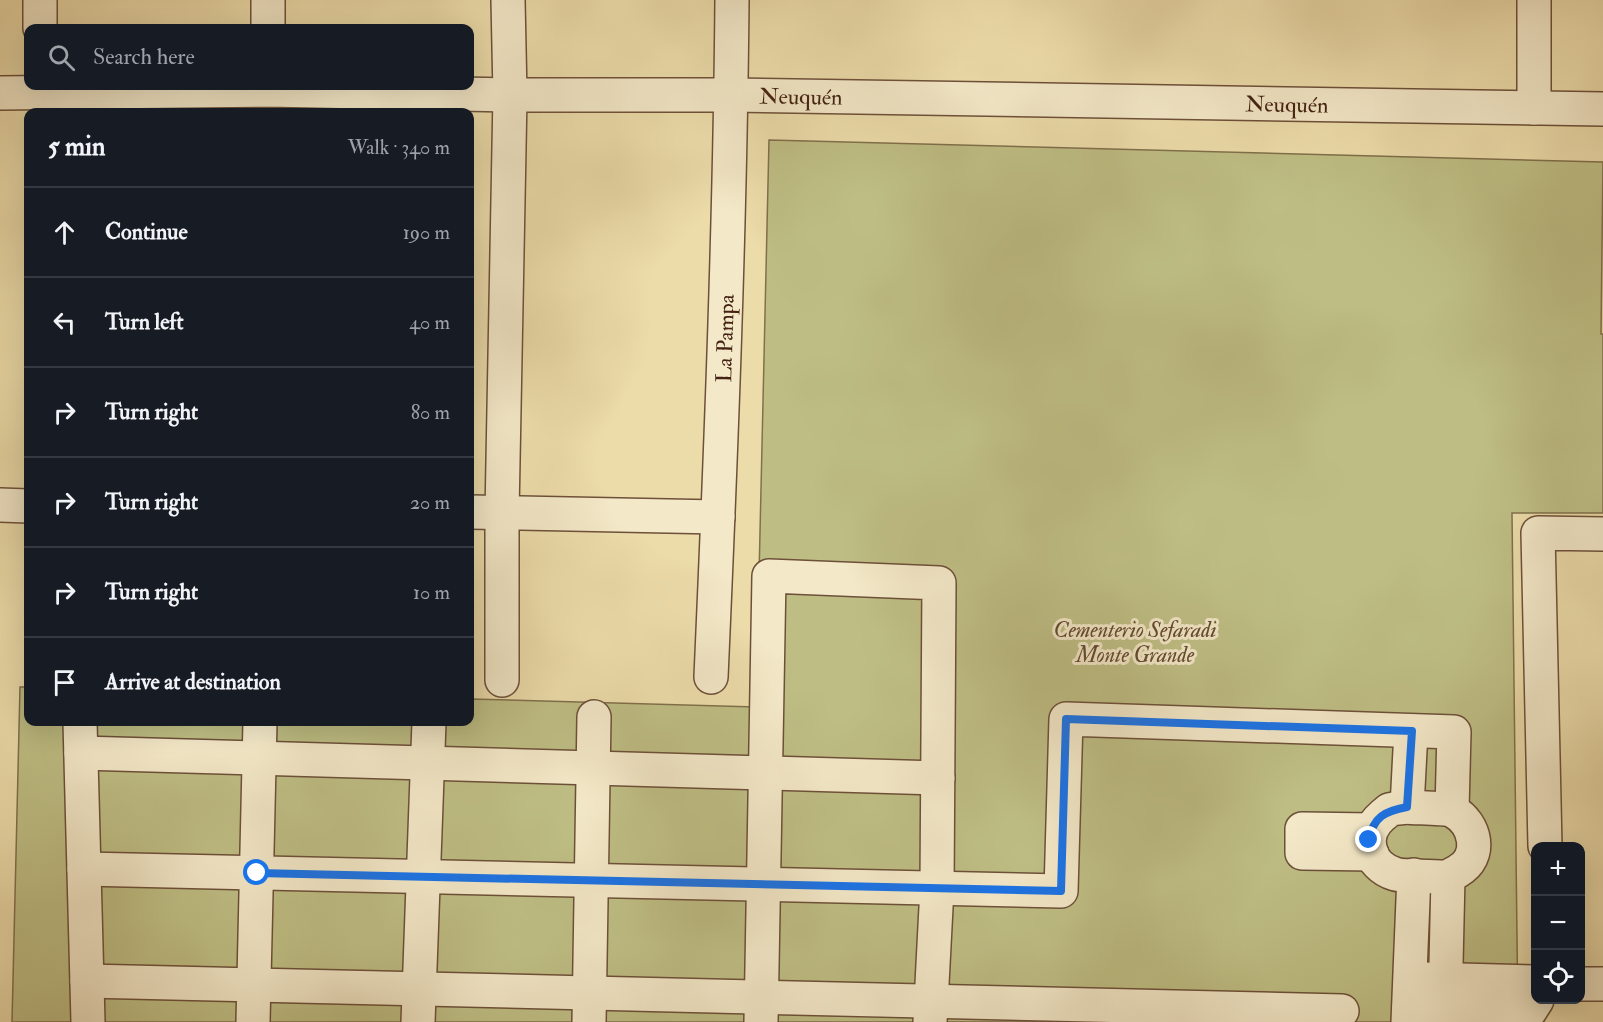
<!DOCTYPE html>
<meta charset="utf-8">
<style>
:root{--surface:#171b24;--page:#20242c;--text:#f1f3f6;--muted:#9ea1a6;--line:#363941}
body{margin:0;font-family:"IM FELL Double Pica",serif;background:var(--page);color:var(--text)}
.controls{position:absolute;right:18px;bottom:18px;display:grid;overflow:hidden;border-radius:12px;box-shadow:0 6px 24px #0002}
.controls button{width:54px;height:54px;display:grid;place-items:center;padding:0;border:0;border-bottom:2px solid var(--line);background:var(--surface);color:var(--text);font:30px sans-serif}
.stop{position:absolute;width:18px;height:18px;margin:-14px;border:4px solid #1a73e8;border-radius:50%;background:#fff}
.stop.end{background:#1a73e8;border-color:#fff;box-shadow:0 2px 6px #0008}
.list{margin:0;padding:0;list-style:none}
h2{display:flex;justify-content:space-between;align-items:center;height:78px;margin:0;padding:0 24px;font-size:26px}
h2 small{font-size:20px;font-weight:400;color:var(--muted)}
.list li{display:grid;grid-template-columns:39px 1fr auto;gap:18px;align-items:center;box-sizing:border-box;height:90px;padding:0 24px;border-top:2px solid var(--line)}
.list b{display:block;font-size:22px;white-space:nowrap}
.list em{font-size:20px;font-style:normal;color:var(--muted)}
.icon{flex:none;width:33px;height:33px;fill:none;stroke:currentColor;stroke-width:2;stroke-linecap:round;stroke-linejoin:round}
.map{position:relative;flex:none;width:1603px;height:1022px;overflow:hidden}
.search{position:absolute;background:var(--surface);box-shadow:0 6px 24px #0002;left:24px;top:24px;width:450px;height:66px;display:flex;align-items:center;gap:15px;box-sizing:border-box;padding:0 21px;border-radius:12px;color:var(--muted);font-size:22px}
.panel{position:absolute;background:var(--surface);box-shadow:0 6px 24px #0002;left:24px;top:108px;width:450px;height:618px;border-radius:12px}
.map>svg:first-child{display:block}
.green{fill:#bebe84;stroke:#80704c;stroke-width:1.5}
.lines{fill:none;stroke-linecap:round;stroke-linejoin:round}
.minor-casing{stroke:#6d5039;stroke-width:36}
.minor{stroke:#f3e8c8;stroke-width:33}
.route{stroke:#1a73e8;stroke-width:8}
.labels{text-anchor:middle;stroke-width:6;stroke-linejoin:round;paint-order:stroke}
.street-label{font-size:22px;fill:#432213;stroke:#f3e8c8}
.park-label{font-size:22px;font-style:italic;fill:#62492f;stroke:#f3e8c8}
</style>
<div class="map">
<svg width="1603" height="1022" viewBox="0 0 1603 1022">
<rect width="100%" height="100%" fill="#ecdcaa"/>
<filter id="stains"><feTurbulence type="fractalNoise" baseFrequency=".00333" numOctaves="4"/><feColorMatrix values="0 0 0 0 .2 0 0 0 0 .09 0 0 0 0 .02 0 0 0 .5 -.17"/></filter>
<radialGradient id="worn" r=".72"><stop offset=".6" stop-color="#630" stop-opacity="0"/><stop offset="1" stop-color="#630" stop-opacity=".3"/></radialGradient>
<path class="green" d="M769 140 1603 162 1601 334H1603V513H1512L1518 1022H12L20 687H28V722H470V699L756 707Z"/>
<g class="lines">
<defs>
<g id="minor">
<path d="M40 0V28"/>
<path d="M268 0V28"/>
<path id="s1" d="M0 93 268 90 510 95H731L1603 109"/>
<path d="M1534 108V0"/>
<path d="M0 505 28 506"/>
<path d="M470 512 718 517"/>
<path id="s2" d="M711 677C721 451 730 226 732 0"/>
<path d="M502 680V513L510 95 508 0"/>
<path d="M80 722 88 1022"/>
<path d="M81 753 938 778"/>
<path d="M1407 807C1416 808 1447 808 1453 811 1476 824 1483 857 1458 871 1454 873 1450 876 1446 877 1439 877 1400 876 1395 874 1368 866 1360 835 1382 816 1382 816 1388 811 1389 810 1394 808 1402 808 1407 807Z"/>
<path d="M1407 807 1411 731"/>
<path d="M1371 830 1302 829V853L1372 854"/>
<path d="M1545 846 1538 533 1603 534"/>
<path d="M84 869 1061 891 1066 719 1454 732 1452 810"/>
<path d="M1423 979 1536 982"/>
<path d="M87 981 1342 1011"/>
<path d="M1580 984H1603"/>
<path d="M1409 1007 1530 1011 1537 1000"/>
<path d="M1445 1008 1448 877"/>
<path d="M253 1022 260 722"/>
<path d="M418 1022 429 722"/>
<path d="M589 1022 594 717"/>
<path d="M761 1022 769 576 939 583 937 888 930 1022"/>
<path d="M1408 1022 1414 875"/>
</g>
</defs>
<use href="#minor" class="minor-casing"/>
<use href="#minor" class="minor"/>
</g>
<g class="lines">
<path class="route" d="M257 873 1061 891 1066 719 1412 731 1407 807C1385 811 1373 817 1369 840"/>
</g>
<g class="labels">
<g class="street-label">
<text dy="8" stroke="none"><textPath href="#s1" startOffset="801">Neuquén</textPath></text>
<text dy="8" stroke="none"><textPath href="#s1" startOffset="1287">Neuquén</textPath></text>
<text dy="8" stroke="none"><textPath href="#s2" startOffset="339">La Pampa</textPath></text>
</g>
<g class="park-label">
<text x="1135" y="637">Cementerio Sefaradi<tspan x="1135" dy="25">Monte Grande</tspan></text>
</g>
</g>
<rect width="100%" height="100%" filter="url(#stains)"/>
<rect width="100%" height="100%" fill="url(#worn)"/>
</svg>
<div class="controls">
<button>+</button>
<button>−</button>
<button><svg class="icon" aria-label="locate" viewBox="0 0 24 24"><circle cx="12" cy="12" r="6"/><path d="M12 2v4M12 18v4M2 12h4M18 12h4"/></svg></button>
</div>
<div class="stop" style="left:257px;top:873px"></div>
<div class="stop end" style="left:1369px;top:840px"></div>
<div class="search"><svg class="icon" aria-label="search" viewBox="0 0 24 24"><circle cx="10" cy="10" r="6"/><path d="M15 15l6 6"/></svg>Search here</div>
<section class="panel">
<h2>5 min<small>Walk · 340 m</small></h2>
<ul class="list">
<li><svg class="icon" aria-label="ahead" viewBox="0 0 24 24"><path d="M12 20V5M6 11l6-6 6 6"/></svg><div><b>Continue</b></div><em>190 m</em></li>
<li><svg class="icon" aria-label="left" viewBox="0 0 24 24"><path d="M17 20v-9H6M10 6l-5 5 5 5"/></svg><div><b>Turn left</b></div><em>40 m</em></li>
<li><svg class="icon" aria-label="right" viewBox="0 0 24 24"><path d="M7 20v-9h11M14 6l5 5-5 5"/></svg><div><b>Turn right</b></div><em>80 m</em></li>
<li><svg class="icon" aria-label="right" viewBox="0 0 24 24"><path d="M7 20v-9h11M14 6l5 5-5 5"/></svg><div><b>Turn right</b></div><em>20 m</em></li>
<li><svg class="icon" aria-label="right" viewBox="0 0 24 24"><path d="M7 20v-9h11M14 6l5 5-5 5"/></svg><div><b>Turn right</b></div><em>10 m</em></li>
<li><svg class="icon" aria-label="arrive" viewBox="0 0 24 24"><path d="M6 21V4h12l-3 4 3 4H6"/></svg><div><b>Arrive at destination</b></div></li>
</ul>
</section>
</div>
